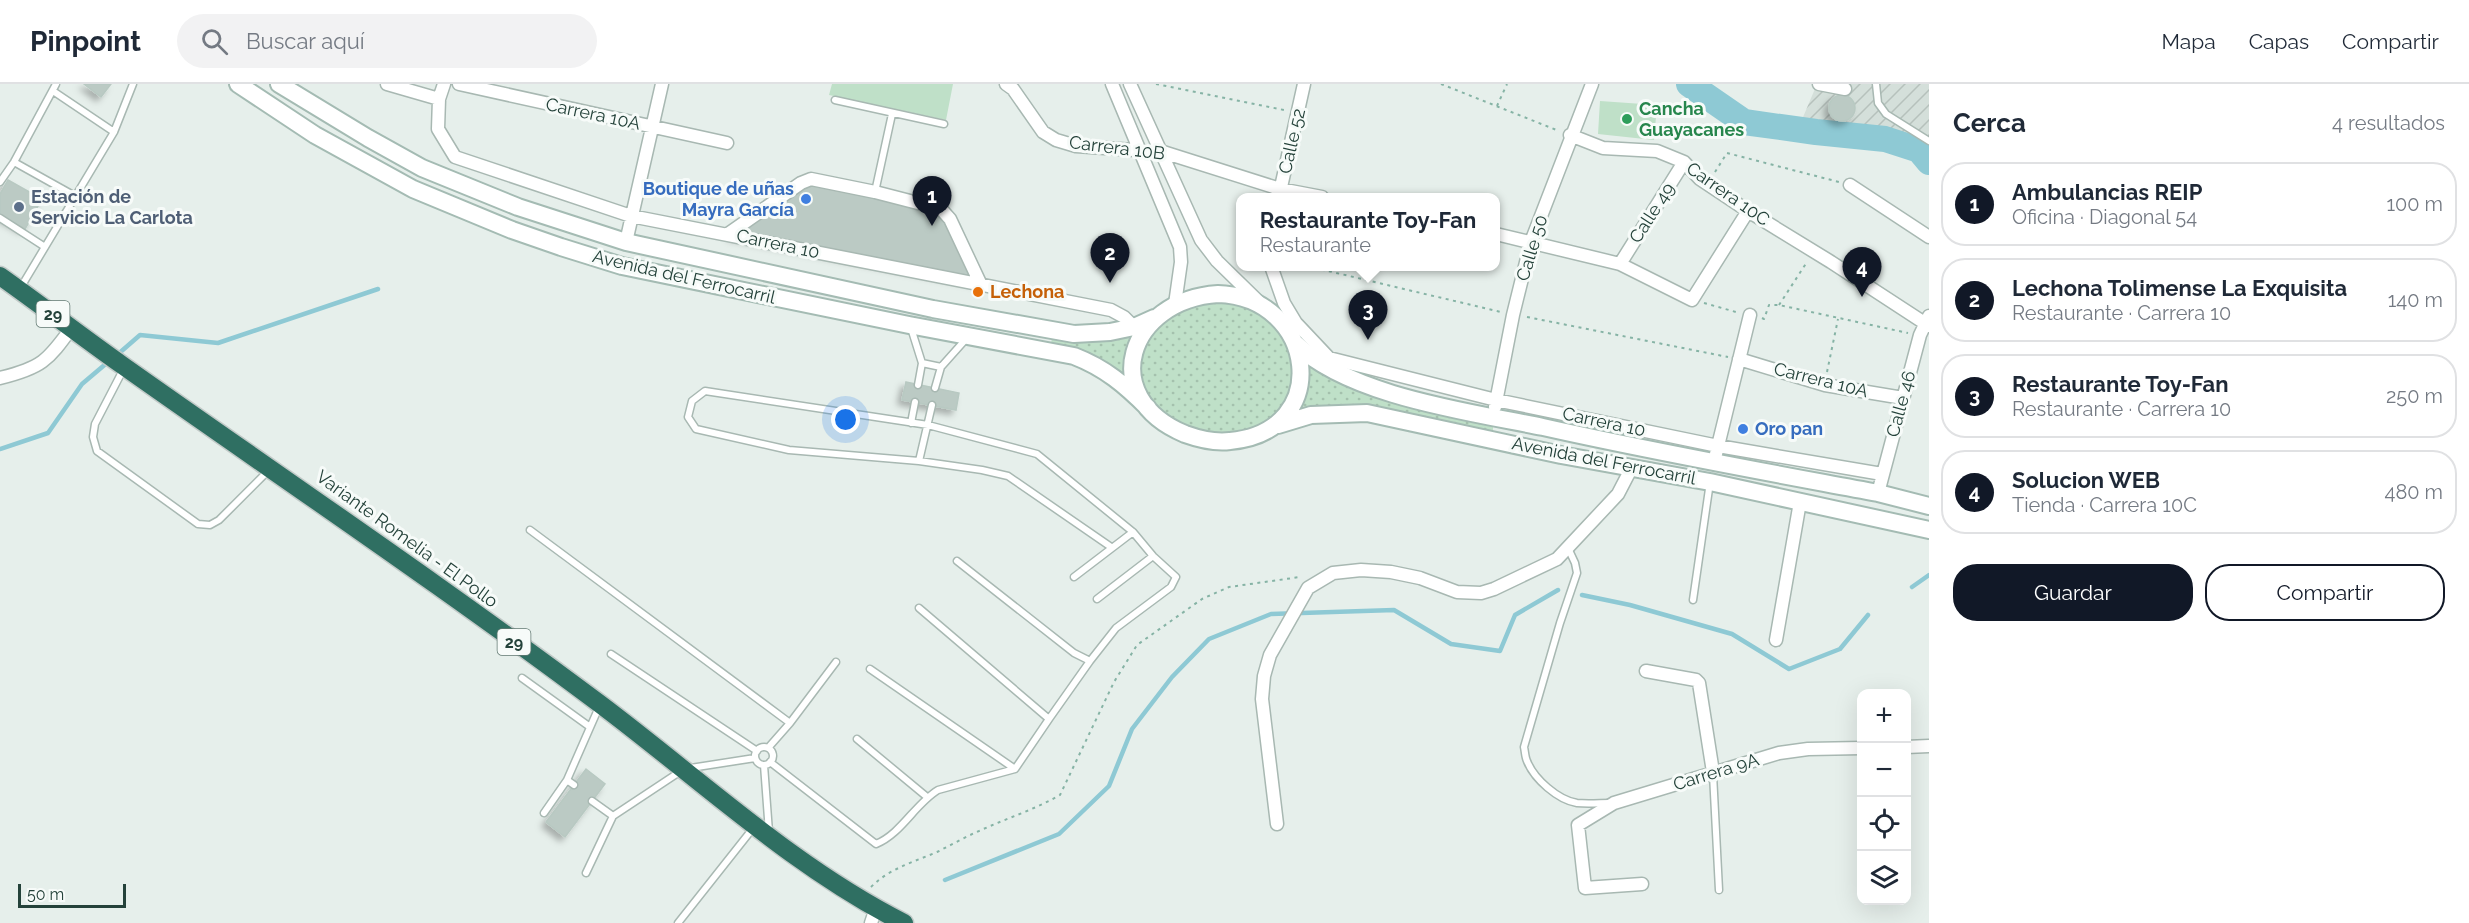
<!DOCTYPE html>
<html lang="es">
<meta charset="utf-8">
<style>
:root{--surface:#fff;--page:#f2f2f3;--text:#1f2937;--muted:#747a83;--line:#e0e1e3;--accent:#111827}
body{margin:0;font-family:Raleway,sans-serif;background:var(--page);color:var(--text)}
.controls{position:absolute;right:18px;bottom:18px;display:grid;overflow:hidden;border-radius:12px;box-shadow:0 6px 24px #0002}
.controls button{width:54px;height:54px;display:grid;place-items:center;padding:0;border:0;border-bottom:2px solid var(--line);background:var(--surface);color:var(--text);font:30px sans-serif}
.scale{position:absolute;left:18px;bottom:15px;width:108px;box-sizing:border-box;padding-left:6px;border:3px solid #24423a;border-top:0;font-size:16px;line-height:21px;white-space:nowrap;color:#24423a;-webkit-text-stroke:4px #f7fbf9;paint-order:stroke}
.you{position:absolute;left:846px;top:336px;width:21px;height:21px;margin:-15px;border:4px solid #fff;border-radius:50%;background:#1a73e8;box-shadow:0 0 0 9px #1a73e833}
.badge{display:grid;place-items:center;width:39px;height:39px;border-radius:50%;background:var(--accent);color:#fff;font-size:20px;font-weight:700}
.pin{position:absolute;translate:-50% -50px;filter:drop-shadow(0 2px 3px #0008)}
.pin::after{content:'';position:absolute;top:32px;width:21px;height:18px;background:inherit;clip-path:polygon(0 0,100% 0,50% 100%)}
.popup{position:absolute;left:1236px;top:109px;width:264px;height:78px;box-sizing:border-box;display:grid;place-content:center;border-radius:12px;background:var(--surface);filter:drop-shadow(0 2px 4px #0005);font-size:20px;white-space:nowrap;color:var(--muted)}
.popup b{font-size:22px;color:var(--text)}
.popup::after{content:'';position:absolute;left:50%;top:100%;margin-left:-12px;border:12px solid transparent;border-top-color:var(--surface)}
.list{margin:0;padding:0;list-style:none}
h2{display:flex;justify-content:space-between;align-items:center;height:78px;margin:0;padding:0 24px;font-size:26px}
h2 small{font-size:20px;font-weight:400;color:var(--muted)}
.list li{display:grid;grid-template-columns:39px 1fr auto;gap:18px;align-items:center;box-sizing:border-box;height:84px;margin:0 12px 12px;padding:0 12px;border:2px solid var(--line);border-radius:24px}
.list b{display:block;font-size:22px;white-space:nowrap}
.list p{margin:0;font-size:20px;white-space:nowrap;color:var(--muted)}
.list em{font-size:20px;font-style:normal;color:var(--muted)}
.actions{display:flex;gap:12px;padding:18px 24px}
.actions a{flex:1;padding:14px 0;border:2px solid var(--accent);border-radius:24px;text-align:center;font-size:21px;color:var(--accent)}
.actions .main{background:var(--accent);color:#fff}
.icon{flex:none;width:33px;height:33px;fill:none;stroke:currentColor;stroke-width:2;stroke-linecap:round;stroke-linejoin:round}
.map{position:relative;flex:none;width:1929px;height:839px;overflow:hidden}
header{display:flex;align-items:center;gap:36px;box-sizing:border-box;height:84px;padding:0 30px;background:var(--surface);border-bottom:2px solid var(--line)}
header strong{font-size:28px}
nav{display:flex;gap:33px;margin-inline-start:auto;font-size:21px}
.search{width:420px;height:54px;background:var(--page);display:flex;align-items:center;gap:15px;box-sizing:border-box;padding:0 21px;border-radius:33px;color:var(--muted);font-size:22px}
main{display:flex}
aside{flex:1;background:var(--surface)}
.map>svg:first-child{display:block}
.industrial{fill:url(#industrial-furrows)}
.grass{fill:url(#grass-dots)}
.park{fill:#bfe0c8}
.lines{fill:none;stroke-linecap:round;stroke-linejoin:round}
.stream{stroke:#8ec9d4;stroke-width:4.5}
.river{stroke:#8ec9d4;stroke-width:26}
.building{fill:#bbcac4;stroke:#b8c9c2;stroke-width:1.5;filter:url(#shadow)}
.lane-casing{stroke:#a8b8b2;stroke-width:9}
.street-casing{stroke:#a8b8b2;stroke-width:15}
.secondary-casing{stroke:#a4bbb3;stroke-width:20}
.highway-casing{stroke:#c2cac8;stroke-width:21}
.path{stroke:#86b3a5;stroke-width:2;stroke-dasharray:3 4.5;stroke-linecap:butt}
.lane{stroke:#fff;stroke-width:6}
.street{stroke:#fff;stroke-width:12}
.secondary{stroke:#fff;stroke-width:16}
.highway{stroke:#2f6f62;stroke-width:18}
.leisure-dot{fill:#2e9e5b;stroke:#f7fbf9;stroke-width:2}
.shop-dot{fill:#3f7fe0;stroke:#f7fbf9;stroke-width:2}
.service-dot{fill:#5c6f8a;stroke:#f7fbf9;stroke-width:2}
.food-dot{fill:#e8710a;stroke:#f7fbf9;stroke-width:2}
.labels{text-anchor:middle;stroke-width:6;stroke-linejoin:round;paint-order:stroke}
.shield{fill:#f7fbf9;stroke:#637a73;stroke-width:1.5}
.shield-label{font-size:16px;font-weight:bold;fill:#24423a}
.leisure-label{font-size:18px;font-weight:bold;fill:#27864d;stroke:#f7fbf9;text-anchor:start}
.street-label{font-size:18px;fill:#24423a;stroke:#f7fbf9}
.shop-label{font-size:18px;font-weight:bold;fill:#366cbe;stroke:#f7fbf9;text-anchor:end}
.service-label{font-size:18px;font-weight:bold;fill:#4e5e75;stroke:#f7fbf9;text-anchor:start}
.food-label{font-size:18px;font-weight:bold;fill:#c56008;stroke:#f7fbf9;text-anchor:start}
</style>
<header>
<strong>Pinpoint</strong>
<div class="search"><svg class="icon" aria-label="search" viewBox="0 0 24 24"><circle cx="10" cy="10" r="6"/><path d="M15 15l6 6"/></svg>Buscar aquí</div>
<nav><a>Mapa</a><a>Capas</a><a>Compartir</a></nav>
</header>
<main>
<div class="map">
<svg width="1929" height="839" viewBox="0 0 1929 839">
<defs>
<pattern id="industrial-furrows" width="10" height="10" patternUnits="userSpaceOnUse" patternTransform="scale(1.5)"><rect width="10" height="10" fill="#d4dfda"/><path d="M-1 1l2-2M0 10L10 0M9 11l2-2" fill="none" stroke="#b6c1bc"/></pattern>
<pattern id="grass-dots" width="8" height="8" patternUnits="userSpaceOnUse" patternTransform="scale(1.5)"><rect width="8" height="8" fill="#bfe0c8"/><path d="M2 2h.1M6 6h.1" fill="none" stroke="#a4c1ad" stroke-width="1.8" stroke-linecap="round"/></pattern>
<filter id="shadow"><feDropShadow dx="-4.5" dy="4.5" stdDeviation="3" flood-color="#0004"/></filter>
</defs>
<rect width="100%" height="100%" fill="#e6efeb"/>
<path class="industrial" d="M1817 0H1929V78L1919 66 1885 55 1798 45Z"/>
<path class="grass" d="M1239 212 1341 290 1493 334V355L1352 328 1262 349 1193 353 1121 297 1050 266 1053 247 1074 250 1164 226Z"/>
<path class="park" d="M832 0H953L946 36 829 11Z
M1600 17 1657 21 1654 56 1598 50Z"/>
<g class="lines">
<path class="stream" d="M117 271 140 251 218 259 378 205
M0 365 48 349 82 300 108 278
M1912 503 1929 491
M1582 511 1630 521 1732 550 1789 585 1840 565 1868 531
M945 796 1059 750 1109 702 1132 645 1172 593 1209 555 1271 530 1394 526 1451 560 1500 567 1515 531 1558 506"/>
<path class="river" d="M1689 0 1744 38 1816 48 1885 55 1919 66 1929 78"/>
</g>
<path class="building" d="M84 0H111L101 13Z
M1829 24a13 13 0 1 1 26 0a13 13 0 1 1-26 0Z
M811 95 941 125 979 197 732 151Z
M8 96 42 115 25 145 0 131V110Z
M906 298 959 309 956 326 902 316Z
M586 685 605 700 565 753 546 738Z"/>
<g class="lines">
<defs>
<path id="lane" d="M1876 0 1878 19 1886 30 1929 57
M53 7 114 48
M835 16 944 40
M14 78 75 112
M0 98 14 78 56 0
M875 108 892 30
M0 134 45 163
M21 203 114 48 133 0
M911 244 922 279 918 301
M922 279 941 283
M123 286 95 340 93 353 97 367 198 440 210 441 219 436 268 387
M935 304 941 283 966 255
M932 321 919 377 982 386 1008 392 1111 463
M911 339 915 318
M919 377 789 366 696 345 688 333 692 317 705 307 928 341 1037 370 1133 448 1153 472 1176 493 1171 503 1116 544 1090 577 1074 569 957 477
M530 446 790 639 768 664
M1568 464 1575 479 1577 489 1560 539 1524 663C1525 667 1525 673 1527 677 1534 695 1558 716 1577 719 1588 720 1600 719 1610 719
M1074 493 1133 448
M1097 515 1153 472
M1693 516 1710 398
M919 524 1049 635 1090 577
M611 570 757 667
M870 585 1015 685 1049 635
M522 594 590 643
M790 639 836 578
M857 655 927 713
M755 672a9 9 0 1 1 18 0a9 9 0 1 1-18 0Z
M770 678 876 760C901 750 915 720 938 706L1015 685
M764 681 769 748
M1713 690 1719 806
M574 701 567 696 599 623
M592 717 613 732 684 685 755 674
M544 729 567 696
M586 789 613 732
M678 839 754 743"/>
<path id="street" d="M387 0 439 15
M444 0 439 15 438 45 455 73 631 132 1111 226 1124 233 1134 243
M459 0 727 59
M1006 0 1013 5 1043 48 1056 56 1076 62 1163 68 1280 105 1322 113
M1112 0 1180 163 1181 178 1175 220
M1130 0 1201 156 1217 177 1259 218
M1819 0 1845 5
M1570 51 1603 64 1657 67 1684 78 1700 95 1748 127 1831 178 1929 242
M1850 101 1929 153
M1279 112 1304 0
M728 150 801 99 811 95 875 108 941 125 950 135 981 201
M1496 150 1620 180 1692 216 1748 127
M626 158 662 0
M1620 180 1684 78
M1271 182 1284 219 1296 239 1329 274 1496 316 1718 362 1882 390
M1739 275 1825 301 1903 314
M0 294C41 284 48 277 72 243
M1495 323 1513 231 1531 158 1592 0
M1716 370 1750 231
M1878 409 1920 251 1929 232
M1776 556 1800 418
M1646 587 1696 596 1699 599 1713 688
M1906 663 1929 662
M1277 740 1262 615 1264 592 1270 571 1308 504 1333 489 1361 486 1391 488 1420 494 1457 508 1481 509 1494 505 1557 475 1618 410 1632 383
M1642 800 1585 804 1578 741 1614 719 1779 669 1808 665 1862 664
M871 839 876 824"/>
<path id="secondary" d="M238 0 315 51 413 105 512 146 561 163 622 182 909 241 1074 272C1105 284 1125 301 1148 324
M279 0 368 54 422 84 518 123 626 158 933 225 1074 250 1110 248 1134 243 1154 234
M1218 210C1317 213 1334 348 1230 357 1215 359 1199 355 1185 350 1096 313 1128 216 1218 210Z
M1296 260C1349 312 1470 328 1543 343 1654 368 1766 388 1878 409L1929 422
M1278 341 1311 331 1367 329 1561 371 1710 398 1929 446"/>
<path id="highway" d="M0 192C41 221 81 252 122 281 282 394 444 503 600 620 700 695 793 783 904 839"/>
</defs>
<use href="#lane" class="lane-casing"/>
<use href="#street" class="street-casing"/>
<use href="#secondary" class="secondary-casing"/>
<use href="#highway" class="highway-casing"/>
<path class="path" d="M1156 0 1284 26
M1441 0 1559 47
M1497 22 1507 0
M1715 88 1727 69 1839 98
M1307 182 1501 228
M1704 219 1736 228
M1779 221 1807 178
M1527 233 1728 273
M1762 234 1764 235 1769 221H1779L1908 249
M1827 288 1838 235
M871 803C890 784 914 778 937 768 951 761 965 753 979 747 1007 734 1034 726 1060 711L1114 598 1137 561 1202 515 1229 503 1300 493"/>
<use href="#lane" class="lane"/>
<use href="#street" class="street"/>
<use href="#secondary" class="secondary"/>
<use href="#highway" class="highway"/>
</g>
<circle class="leisure-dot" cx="1627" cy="35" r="6"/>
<g class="shop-dot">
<circle cx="806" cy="115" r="6"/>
<circle cx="1743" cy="345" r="6"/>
</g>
<circle class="service-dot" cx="19" cy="123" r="6"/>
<circle class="food-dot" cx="978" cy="208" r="6"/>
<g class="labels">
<g class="shield">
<rect x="36.5" y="217" width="33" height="26" rx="4.5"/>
<rect x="497.5" y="545" width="33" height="26" rx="4.5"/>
</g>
<g class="shield-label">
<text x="53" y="236">29</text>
<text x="514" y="564">29</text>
</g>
<g class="leisure-label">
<text x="1639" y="31">Cancha<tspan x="1639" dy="21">Guayacanes</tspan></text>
</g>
<g class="street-label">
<text transform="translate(593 30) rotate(12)" y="6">Carrera 10A</text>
<text transform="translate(1292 57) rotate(-77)" y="6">Calle 52</text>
<text transform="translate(1117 64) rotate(7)" y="6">Carrera 10B</text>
<text transform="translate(1728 110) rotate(35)" y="6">Carrera 10C</text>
<text transform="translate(1652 129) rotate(-57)" y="6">Calle 49</text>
<text transform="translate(778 160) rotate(12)" y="6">Carrera 10</text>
<text transform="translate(1532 164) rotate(-73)" y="6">Calle 50</text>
<text transform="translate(684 193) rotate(13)" y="6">Avenida del Ferrocarril</text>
<text transform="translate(1821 296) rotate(14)" y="6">Carrera 10A</text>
<text transform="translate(1901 320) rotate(-75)" y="6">Calle 46</text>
<text transform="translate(1604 338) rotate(12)" y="6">Carrera 10</text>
<text transform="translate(1604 377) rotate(11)" y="6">Avenida del Ferrocarril</text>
<text transform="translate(407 455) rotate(36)" y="6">Variante Romelia - El Pollo</text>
<text transform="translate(1716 688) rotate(-17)" y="6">Carrera 9A</text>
</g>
<g class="shop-label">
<text x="794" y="111">Boutique de uñas<tspan x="794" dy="21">Mayra García</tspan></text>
<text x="1755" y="351" text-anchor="start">Oro pan</text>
</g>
<g class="service-label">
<text x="31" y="119">Estación de<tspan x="31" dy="21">Servicio La Carlota</tspan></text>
</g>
<g class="food-label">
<text x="990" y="214">Lechona</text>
</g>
</g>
</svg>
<div class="controls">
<button>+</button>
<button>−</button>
<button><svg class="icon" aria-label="locate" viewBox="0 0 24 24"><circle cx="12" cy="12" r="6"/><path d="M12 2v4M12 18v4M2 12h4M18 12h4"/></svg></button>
<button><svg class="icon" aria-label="layers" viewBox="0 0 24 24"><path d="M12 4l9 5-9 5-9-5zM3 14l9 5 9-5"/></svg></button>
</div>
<div class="scale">50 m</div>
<div class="you"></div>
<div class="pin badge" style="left:932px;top:142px">1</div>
<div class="pin badge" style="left:1110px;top:199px">2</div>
<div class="pin badge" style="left:1368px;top:256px">3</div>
<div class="popup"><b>Restaurante Toy-Fan</b>Restaurante</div>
<div class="pin badge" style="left:1862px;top:213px">4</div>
</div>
<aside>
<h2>Cerca<small>4 resultados</small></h2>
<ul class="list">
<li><span class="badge">1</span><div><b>Ambulancias REIP</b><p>Oficina · Diagonal 54</p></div><em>100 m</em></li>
<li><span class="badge">2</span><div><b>Lechona Tolimense La Exquisita</b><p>Restaurante · Carrera 10</p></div><em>140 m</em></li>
<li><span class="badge">3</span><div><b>Restaurante Toy-Fan</b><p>Restaurante · Carrera 10</p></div><em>250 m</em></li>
<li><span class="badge">4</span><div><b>Solucion WEB</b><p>Tienda · Carrera 10C</p></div><em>480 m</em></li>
</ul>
<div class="actions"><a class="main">Guardar</a><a>Compartir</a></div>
</aside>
</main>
